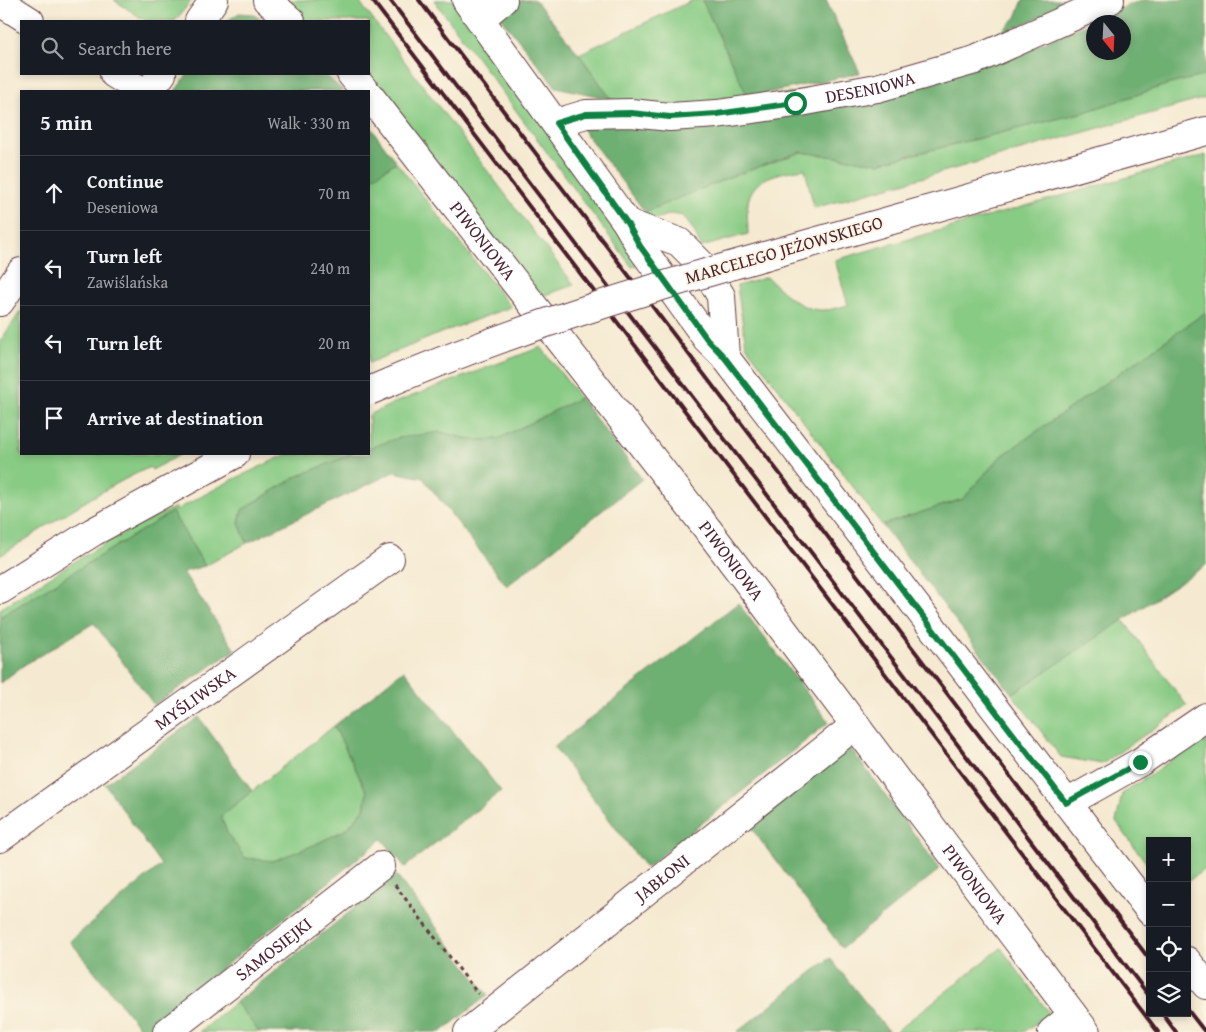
<!DOCTYPE html>
<meta charset="utf-8">
<style>
:root{--surface:#171b24;--page:#242831;--text:#f1f3f6;--muted:#9ea1a6;--line:#363941}
body{margin:0;font-family:"Gentium Book Plus",serif;background:var(--page);color:var(--text)}
.controls{position:absolute;right:15px;bottom:15px;display:grid;overflow:hidden;border-radius:0px;box-shadow:0 2px 8px #0003}
.controls button{width:45px;height:45px;display:grid;place-items:center;padding:0;border:0;border-bottom:1px solid var(--line);background:var(--surface);color:var(--text);font:25px sans-serif}
.compass{position:absolute;left:1086px;top:15px;width:45px;height:45px;border-radius:50%;background:var(--surface);box-shadow:0 2px 8px #0003;rotate:162deg}
.stop{position:absolute;width:15px;height:15px;margin:-11px;border:4px solid #0b8043;border-radius:50%;background:#fff}
.stop.end{background:#0b8043;border-color:#fff;box-shadow:0 1px 5px #0008}
.list{margin:0;padding:0;list-style:none}
h2{display:flex;justify-content:space-between;align-items:center;height:65px;margin:0;padding:0 20px;font-size:21px}
h2 small{font-size:16px;font-weight:400;color:var(--muted)}
.list li{display:grid;grid-template-columns:32px 1fr auto;gap:15px;align-items:center;box-sizing:border-box;height:75px;padding:0 20px;border-top:1px solid var(--line)}
.list b{display:block;font-size:19px;white-space:nowrap}
.list p{margin:0;font-size:16px;white-space:nowrap;color:var(--muted)}
.list em{font-size:16px;font-style:normal;color:var(--muted)}
.icon{flex:none;width:28px;height:28px;fill:none;stroke:currentColor;stroke-width:2;stroke-linecap:round;stroke-linejoin:round}
.map{position:relative;flex:none;width:1206px;height:1032px;overflow:hidden}
.search{position:absolute;background:var(--surface);box-shadow:0 2px 8px #0003;left:20px;top:20px;width:350px;height:55px;display:flex;align-items:center;gap:12px;box-sizing:border-box;padding:0 18px;border-radius:0px;color:var(--muted);font-size:19px}
.panel{position:absolute;background:var(--surface);box-shadow:0 2px 8px #0003;left:20px;top:90px;width:350px;height:365px;border-radius:0px}
.map>svg:first-child{display:block}
.green{fill:#88cb84;stroke:#697558}
.forest{fill:#6eaf72;stroke:#5c674e;fill-rule:evenodd}
.lines{fill:none;stroke-linecap:round;stroke-linejoin:round}
.minor-casing{stroke:#643d44;stroke-width:30}
.path{stroke:#643d44;stroke-width:3;stroke-dasharray:4 4;stroke-linecap:butt}
.minor{stroke:#fff;stroke-width:28}
.rail{stroke:#4a1f2b;stroke-width:4}
.minor-bridge-casing{stroke:#643d44;stroke-width:30;stroke-linecap:butt}
.minor-bridge{stroke:#fff;stroke-width:28}
.route{stroke:#0b8043;stroke-width:6}
.labels{text-anchor:middle;stroke-width:4;stroke-linejoin:round;paint-order:stroke}
.street-label{font-size:18px;fill:#4a1f2b;stroke:#fcf5e5}
</style>
<div class="map">
<svg width="1206" height="1032" viewBox="0 0 1206 1032">
<rect width="100%" height="100%" fill="#fcf5e5"/>
<filter id="ink" filterUnits="userSpaceOnUse"><feTurbulence type="fractalNoise" baseFrequency=".02" numOctaves="2"/><feDisplacementMap in="SourceGraphic" scale="10" xChannelSelector="R" yChannelSelector="G"/><feConvolveMatrix kernelMatrix="1 2 1 2 8 2 1 2 1" color-interpolation-filters="sRGB"/></filter>
<filter id="wash" filterUnits="userSpaceOnUse"><feTurbulence type="fractalNoise" baseFrequency=".0096" numOctaves="4" result="noise"/><feDisplacementMap in="SourceGraphic" scale="20" xChannelSelector="R" yChannelSelector="G"/><feGaussianBlur stdDeviation="1.12" result="paint"/><feColorMatrix in="noise" values="0 0 0 0 0 0 0 0 0 0 0 0 0 0 0 0 0 1.4 0 .05"/><feComposite in="paint" operator="in"/></filter>
<g filter="url(#wash)">
<rect width="100%" height="100%" fill="#f5ead1"/>
<path class="green" d="M114 0H192L175 21H146Z
M284 0H358L574 285 539 297 364 74H369V21H307Z
M434 0H455L644 263 632 267Z
M693 0H702L748 97 690 106 621 102 611 99 579 54Z
M1206 75V98L814 208 805 169C784 172 756 175 749 198 746 209 748 223 748 234L701 247 694 231 683 216 671 214 652 220 645 212 733 176 801 152 879 163 1085 112 1166 85Z
M1206 155V312L999 458 963 499 882 525 746 346 737 286 767 277C782 292 802 311 824 310 832 310 840 307 848 305L835 260Z
M396 162 511 307 443 332 369 363V180Z
M21 311V454H181L152 470 150 467C97 491 49 525 0 556V341Z
M541 347 580 398 498 439 472 440 440 432 369 448V415L394 403Z
M287 454H352L296 477 242 510 239 523 247 543 205 566 172 512 0 617V609C57 572 114 535 176 507L174 511 230 481Z
M1123 620 1187 706 1102 764 1061 757 1012 694Z
M334 726 367 792 364 809 347 829 314 845 273 861 245 858 227 833 221 816Z
M1206 736V868L1187 882V841H1150V868L1116 822 1122 794Z
M1001 948 1049 1013 1024 1032H895Z
M236 1002 259 1032H199Z"/>
<path class="forest" d="M522 0H535L579 54 611 99 556 87 500 17Z
M702 0H826L860 73 748 97Z
M1023 0H1080L999 34 1016 17Z
M1141 0H1206V75L1166 85 1085 112 878 163 801 152 733 176 645 212 580 126 1005 59ZM1094 22H1124V52H1094Z
M239 13 252 14 264 21H227Z
M188 74H324L344 91H175Z
M369 125 396 162 369 180Z
M1206 312V565L1012 694 882 525 963 499 999 458Z
M580 398 642 479 507 586 423 478 394 472 247 543 239 523 242 510 296 477 352 454H369V448L398 438 440 432 472 440 498 439Z
M172 512 205 566 183 572 235 650 154 705 94 623 24 665 0 683V617Z
M738 603 829 722 646 868 554 747Z
M404 670 501 791 405 867 382 839 143 1032 70 941 161 865 105 784 199 717 252 791 221 816 227 833 245 858 273 861 314 845 347 829 364 809 367 792 334 726Z
M848 745 940 869 842 948 748 824Z
M396 875 488 995 441 1032H259L236 1002Z
M830 958 889 1032H737Z"/>
</g>
<g filter="url(#ink)">
<g class="lines">
<defs>
<g id="minor">
<path d="M267 0 291 21"/>
<path d="M466 0 627 223 640 246 707 339 725 357 1150 911"/>
<path d="M0 2 30 21"/>
<path d="M480 19 503 0"/>
<path d="M199 21 214 0"/>
<path d="M114 74 142 91"/>
<path d="M351 74 365 91"/>
<path d="M149 91 162 74"/>
<path id="s1" d="M369 95 709 531 1086 1032"/>
<path id="s2" d="M556 123 586 114 631 113 670 117 717 114 795 103 877 88 975 60 1110 0"/>
<path d="M627 223 679 242 704 267 721 296 725 357"/>
<path d="M765 256 1206 131"/>
<path d="M0 302 21 272"/>
<path d="M0 590 93 532 235 454"/>
<path d="M1067 803 1140 762 1206 717"/>
<path id="s3" d="M0 838 390 559"/>
<path d="M1187 961 1206 985"/>
<path id="s4" d="M167 1032 381 866"/>
<path id="s5" d="M468 1032 844 734 857 726"/>
<path d="M1052 1032 1073 1015"/>
</g>
</defs>
<use href="#minor" class="minor-casing"/>
<path class="path" d="M395 885 478 994"/>
<use href="#minor" class="minor"/>
<path class="rail" d="M372 0 1158 1032
M390 0 1150 997
M419 0 1150 960
M1187 1009 1205 1032
M1162 1013 1176 1032"/>
<defs>
<path id="minor-bridge" d="M369 391C497 335 630 294 765 256"/>
</defs>
<use href="#minor-bridge" class="minor-bridge-casing"/>
<use href="#minor-bridge" class="minor-bridge"/>
</g>
</g>
<g class="lines" filter="url(#ink)">
<path class="route" d="M795 103 717 114 670 117 631 113 586 114 556 123 627 223 640 246 707 339 725 358 1066 803 1140 762"/>
</g>
<g class="labels">
<g class="street-label">
<text dy="6" stroke="none"><textPath href="#s2" startOffset="318">DESENIOWA</textPath></text>
<text dy="6" stroke="none"><textPath href="#s1" startOffset="185">PIWONIOWA</textPath></text>
<text transform="translate(784 250) rotate(-16)" y="6">MARCELEGO JEŻOWSKIEGO</text>
<text dy="6" stroke="none"><textPath href="#s1" startOffset="590">PIWONIOWA</textPath></text>
<text dy="6" stroke="none"><textPath href="#s3" startOffset="240">MYŚLIWSKA</textPath></text>
<text dy="6" stroke="none"><textPath href="#s5" startOffset="248">JABŁONI</textPath></text>
<text dy="6" stroke="none"><textPath href="#s1" startOffset="995">PIWONIOWA</textPath></text>
<text dy="6" stroke="none"><textPath href="#s4" startOffset="135">SAMOSIEJKI</textPath></text>
</g>
</g>
</svg>
<div class="controls">
<button>+</button>
<button>−</button>
<button><svg class="icon" aria-label="locate" viewBox="0 0 24 24"><circle cx="12" cy="12" r="6"/><path d="M12 2v4M12 18v4M2 12h4M18 12h4"/></svg></button>
<button><svg class="icon" aria-label="layers" viewBox="0 0 24 24"><path d="M12 4l9 5-9 5-9-5zM3 14l9 5 9-5"/></svg></button>
</div>
<svg class="compass" viewBox="-18 -18 36 36"><path d="M0-13l5 13h-10z" fill="#e53935"/><path d="M0 13l5-13h-10z" fill="#9ea1a6"/></svg>
<div class="stop" style="left:795px;top:103px"></div>
<div class="stop end" style="left:1140px;top:762px"></div>
<div class="search"><svg class="icon" aria-label="search" viewBox="0 0 24 24"><circle cx="10" cy="10" r="6"/><path d="M15 15l6 6"/></svg>Search here</div>
<section class="panel">
<h2>5 min<small>Walk · 330 m</small></h2>
<ul class="list">
<li><svg class="icon" aria-label="ahead" viewBox="0 0 24 24"><path d="M12 20V5M6 11l6-6 6 6"/></svg><div><b>Continue</b><p>Deseniowa</p></div><em>70 m</em></li>
<li><svg class="icon" aria-label="left" viewBox="0 0 24 24"><path d="M17 20v-9H6M10 6l-5 5 5 5"/></svg><div><b>Turn left</b><p>Zawiślańska</p></div><em>240 m</em></li>
<li><svg class="icon" aria-label="left" viewBox="0 0 24 24"><path d="M17 20v-9H6M10 6l-5 5 5 5"/></svg><div><b>Turn left</b></div><em>20 m</em></li>
<li><svg class="icon" aria-label="arrive" viewBox="0 0 24 24"><path d="M6 21V4h12l-3 4 3 4H6"/></svg><div><b>Arrive at destination</b></div></li>
</ul>
</section>
</div>
